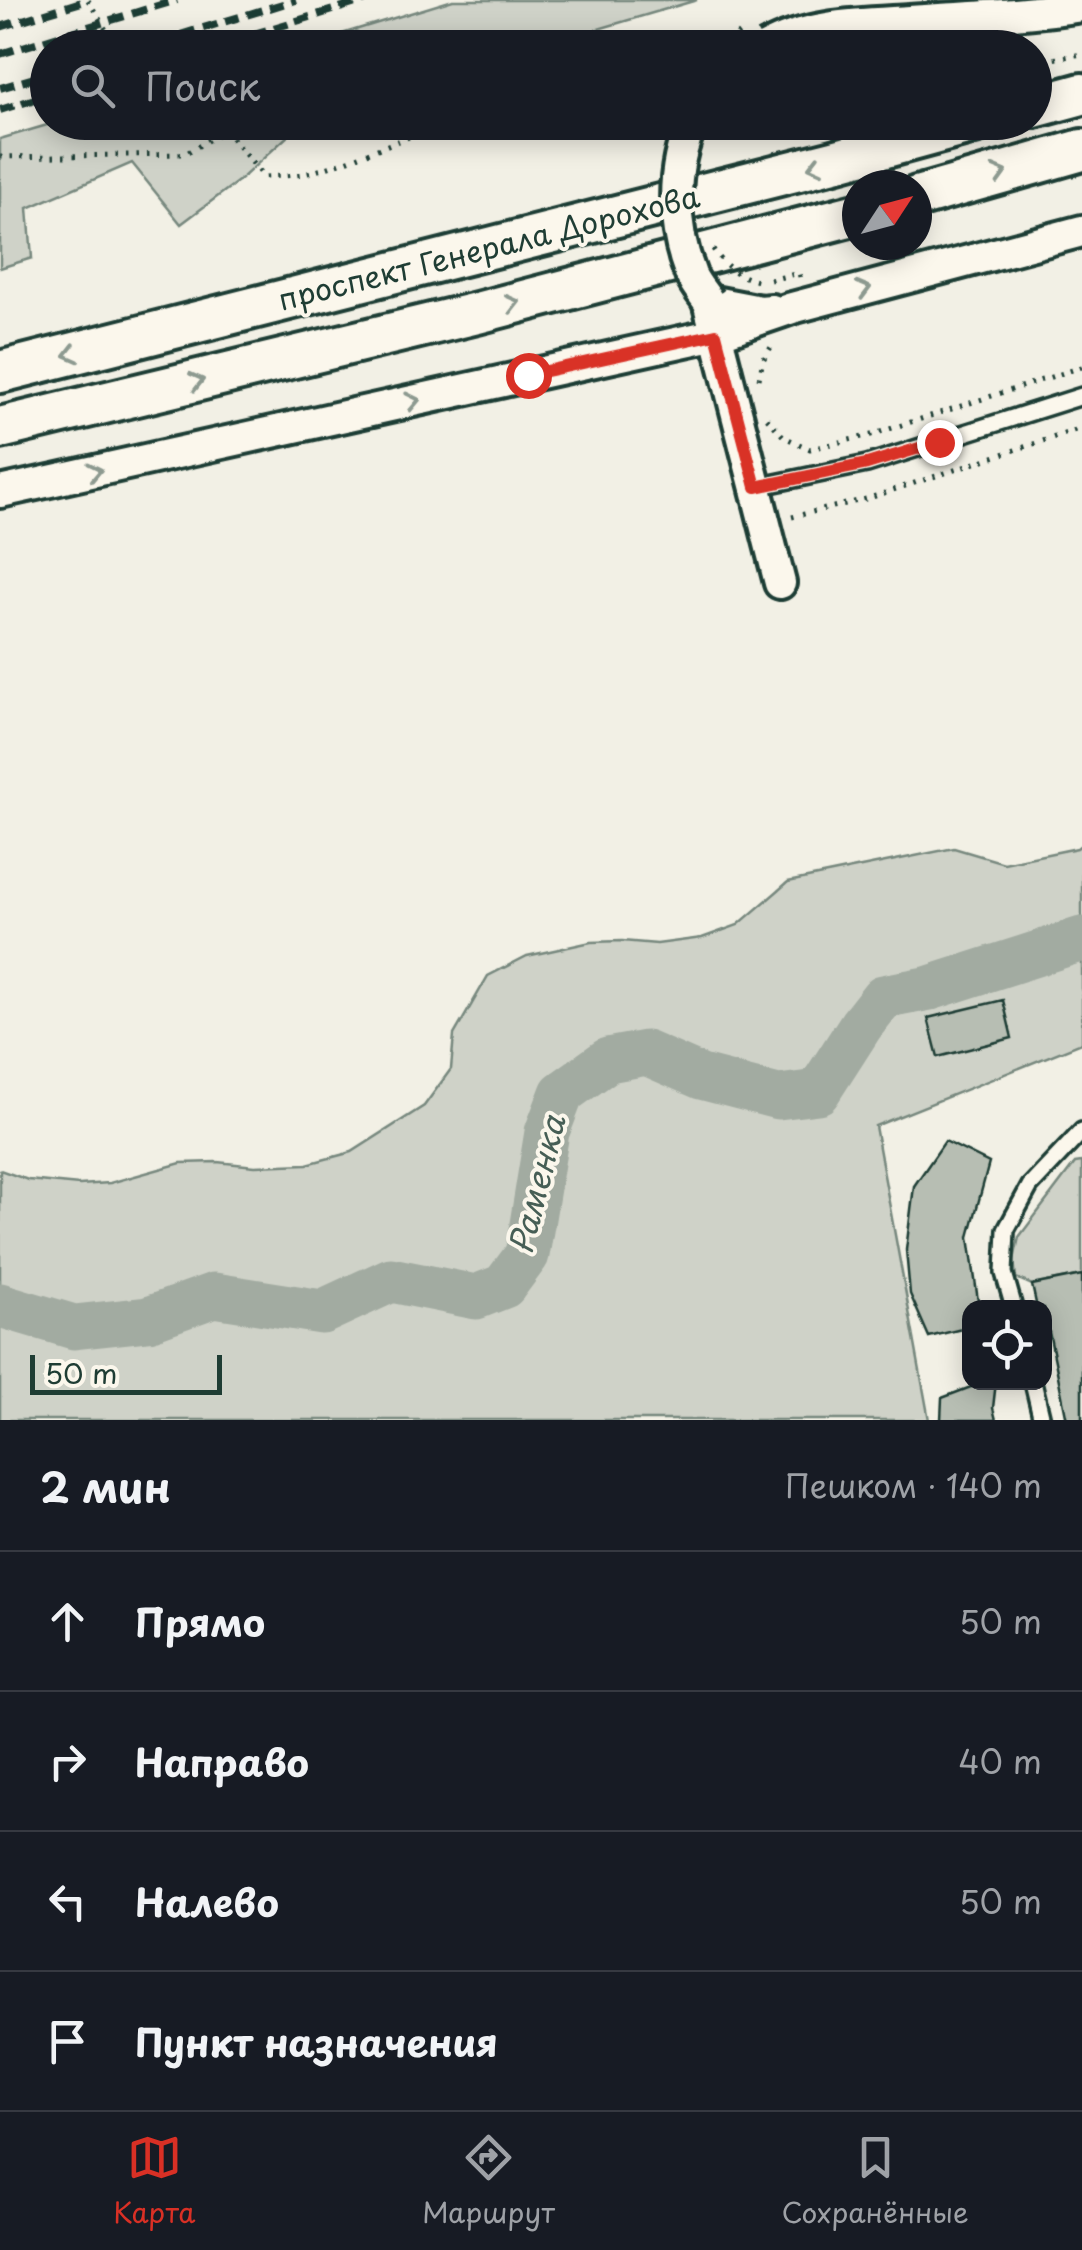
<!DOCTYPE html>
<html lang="ru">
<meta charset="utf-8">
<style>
:root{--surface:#171b24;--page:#20242c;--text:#f1f3f6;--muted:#9ea1a6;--line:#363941;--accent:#d93025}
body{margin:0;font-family:"Playpen Sans",sans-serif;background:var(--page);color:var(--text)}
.controls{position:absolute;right:30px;bottom:30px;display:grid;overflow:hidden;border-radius:20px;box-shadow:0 5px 25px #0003}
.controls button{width:90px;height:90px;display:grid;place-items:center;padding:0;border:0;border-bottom:2px solid var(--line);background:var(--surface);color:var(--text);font:50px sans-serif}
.compass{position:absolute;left:842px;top:170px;width:90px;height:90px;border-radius:50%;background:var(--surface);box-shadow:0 5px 25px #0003;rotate:54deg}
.scale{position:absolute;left:30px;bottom:25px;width:192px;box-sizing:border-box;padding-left:10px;border:5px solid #1f3d34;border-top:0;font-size:28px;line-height:35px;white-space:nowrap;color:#1f3d34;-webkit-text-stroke:8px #fbf7ec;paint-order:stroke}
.stop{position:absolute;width:30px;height:30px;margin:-22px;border:8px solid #d93025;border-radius:50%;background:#fff}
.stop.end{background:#d93025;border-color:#fff;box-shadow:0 2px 10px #0008}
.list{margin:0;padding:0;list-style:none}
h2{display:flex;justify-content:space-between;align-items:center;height:130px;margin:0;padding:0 40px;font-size:42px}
h2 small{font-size:32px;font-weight:400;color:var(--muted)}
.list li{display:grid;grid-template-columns:65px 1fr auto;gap:30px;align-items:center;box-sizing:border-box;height:140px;padding:0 40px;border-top:2px solid var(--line)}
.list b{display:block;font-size:38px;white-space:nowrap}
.list em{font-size:32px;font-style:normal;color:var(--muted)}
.icon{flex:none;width:55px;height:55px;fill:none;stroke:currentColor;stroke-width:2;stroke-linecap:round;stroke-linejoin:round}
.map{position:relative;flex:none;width:1082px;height:1420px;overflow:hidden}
.search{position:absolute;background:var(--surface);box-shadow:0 5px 25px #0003;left:30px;right:30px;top:30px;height:110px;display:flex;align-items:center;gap:25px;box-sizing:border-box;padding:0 35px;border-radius:55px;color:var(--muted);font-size:38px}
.sheet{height:690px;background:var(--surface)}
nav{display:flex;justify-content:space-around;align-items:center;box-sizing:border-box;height:140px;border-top:2px solid var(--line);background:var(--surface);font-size:28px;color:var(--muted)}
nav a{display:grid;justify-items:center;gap:5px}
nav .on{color:var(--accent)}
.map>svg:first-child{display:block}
.green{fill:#cfd2c8;stroke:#77887e;stroke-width:2.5}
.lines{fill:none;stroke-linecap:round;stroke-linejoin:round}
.river{stroke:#a2aba1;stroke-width:45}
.building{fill:#b7beb3;stroke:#1f3d34;stroke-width:2.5}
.lane-casing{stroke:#1f3d34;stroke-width:22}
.street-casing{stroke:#1f3d34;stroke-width:38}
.secondary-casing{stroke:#1f3d34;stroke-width:48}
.path{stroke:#1f3d34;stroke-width:5;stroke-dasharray:2.5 8;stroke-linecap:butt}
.lane{stroke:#fbf7ec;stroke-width:15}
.street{stroke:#fbf7ec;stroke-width:30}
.secondary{stroke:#fbf7ec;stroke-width:40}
.rail{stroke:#1f3d34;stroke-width:8;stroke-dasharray:15 8;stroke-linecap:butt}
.street-bridge-casing{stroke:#1f3d34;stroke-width:38;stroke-linecap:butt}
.path-bridge{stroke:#1f3d34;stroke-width:5;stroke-dasharray:2.5 8;stroke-linecap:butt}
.street-bridge{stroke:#fbf7ec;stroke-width:30}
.oneway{stroke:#8d9a90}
.route{stroke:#d93025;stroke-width:12}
.labels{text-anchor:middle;stroke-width:8;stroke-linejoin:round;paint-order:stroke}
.street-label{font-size:30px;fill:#1f3d34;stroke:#fbf7ec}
.water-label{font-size:32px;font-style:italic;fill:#465e55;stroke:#fbf7ec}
</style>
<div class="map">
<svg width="1082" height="1420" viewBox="0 0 1082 1420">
<rect width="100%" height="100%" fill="#f2f0e5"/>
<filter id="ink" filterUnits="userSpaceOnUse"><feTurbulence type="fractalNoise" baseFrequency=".01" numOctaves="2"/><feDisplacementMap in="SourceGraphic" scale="20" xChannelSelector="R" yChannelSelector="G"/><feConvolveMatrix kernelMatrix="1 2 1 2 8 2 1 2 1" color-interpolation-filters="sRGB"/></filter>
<g filter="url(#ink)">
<path class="green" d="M453 0H697L537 47H299Z
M54 123V122L302 123 241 179 181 224 132 163 28 208 32 258 0 268V139Z
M1082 844V1043L875 1126 929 1420H0V1170L28 1180 79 1185 110 1183 181 1163 217 1162 255 1166 307 1164 352 1152 424 1106 451 1069 454 1035 488 976 527 956 591 942 622 941 657 944 702 938 738 925 788 882 954 848 1004 863 1077 848Z
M1082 1162V1275L1032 1285 1016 1278 1014 1260 1019 1237 1075 1163Z"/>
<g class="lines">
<path class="river" d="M0 1305 74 1327 148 1319 214 1295 322 1312 391 1280 476 1297 504 1286 527 1255 547 1132 562 1093 608 1060 646 1053 701 1077 778 1097 818 1092 861 1025 883 997 930 988 1082 939"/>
</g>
<path class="building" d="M1003 1000 1012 1038 938 1057 928 1018Z
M945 1141 989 1163 969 1237 979 1308H970V1327L929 1337 910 1294 906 1250 914 1186Z
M1082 1275V1420H1067L1048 1327 1044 1328V1308H1037L1032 1285Z
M984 1382H996L993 1408 996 1420H941L942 1398Z"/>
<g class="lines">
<defs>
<path id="lane" d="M756 487 867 464 1082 396
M1014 1308 1004 1273 1006 1230 1030 1186 1082 1131
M1033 1382 1042 1420"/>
<path id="street" d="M772 310 760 311 708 301 780 583
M0 492 717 334 792 308 1082 231"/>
<path id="secondary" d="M1034 107 1082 94
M917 197 1082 150
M0 372 834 161 977 122
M0 428 477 313 857 214"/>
</defs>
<use href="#lane" class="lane-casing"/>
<use href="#street" class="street-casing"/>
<use href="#secondary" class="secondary-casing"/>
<path class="path" d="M720 48 745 29
M1034 62 1082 54
M164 122 171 133 194 122
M218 122 264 177C280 176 297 176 312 172 364 158 410 131 464 122
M0 157 185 154 225 130
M770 280 799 273 800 277
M759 379 763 360 773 344
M767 418 784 437 810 449 871 435 1082 367
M792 517 866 499 1082 428"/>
<use href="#lane" class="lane"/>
<use href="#street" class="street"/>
<use href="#secondary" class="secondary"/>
<path class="rail" d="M0 27 88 0
M137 48 296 0
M208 48 366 0
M0 54 177 0
M0 88 48 74
M0 110 48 95"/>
<defs>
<path id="street-bridge" d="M766 48C809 24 862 24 910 21 968 17 1025 15 1082 6
M692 122C670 170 672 226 691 275 695 284 702 292 708 301"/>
</defs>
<use href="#street-bridge" class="street-bridge-casing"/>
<path class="path-bridge" d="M88 0 117 48
M713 249C725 267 741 279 763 282"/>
<use href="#street-bridge" class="street-bridge"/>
</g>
<defs><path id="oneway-chevron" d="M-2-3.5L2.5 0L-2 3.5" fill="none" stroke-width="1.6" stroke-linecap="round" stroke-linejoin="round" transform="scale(2.5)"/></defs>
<g class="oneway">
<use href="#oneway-chevron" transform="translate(815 166) rotate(166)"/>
<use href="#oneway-chevron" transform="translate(1000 173) rotate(-16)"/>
<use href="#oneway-chevron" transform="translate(864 289) rotate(-15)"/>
<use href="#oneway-chevron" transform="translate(513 303) rotate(-14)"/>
<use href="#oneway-chevron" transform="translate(71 354) rotate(166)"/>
<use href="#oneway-chevron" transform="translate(197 381) rotate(-14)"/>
<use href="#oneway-chevron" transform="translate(413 401) rotate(-12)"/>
<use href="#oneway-chevron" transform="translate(95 471) rotate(-12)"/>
</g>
</g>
<g class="lines" filter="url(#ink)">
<path class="route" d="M528 375 716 334 756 487 867 464 939 442"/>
</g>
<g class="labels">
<g class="street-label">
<text transform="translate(489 249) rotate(-14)" y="10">проспект Генерала Дорохова</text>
</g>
<g class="water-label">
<text transform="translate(538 1185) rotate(-76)" y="11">Раменка</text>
</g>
</g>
</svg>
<div class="controls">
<button><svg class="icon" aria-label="locate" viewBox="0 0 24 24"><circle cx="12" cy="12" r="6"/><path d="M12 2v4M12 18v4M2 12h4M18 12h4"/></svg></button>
</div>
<svg class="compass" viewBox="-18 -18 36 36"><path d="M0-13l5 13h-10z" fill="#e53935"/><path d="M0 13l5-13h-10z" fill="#9ea1a6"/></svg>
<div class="scale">50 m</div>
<div class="stop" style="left:528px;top:375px"></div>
<div class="stop end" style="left:939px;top:442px"></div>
<div class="search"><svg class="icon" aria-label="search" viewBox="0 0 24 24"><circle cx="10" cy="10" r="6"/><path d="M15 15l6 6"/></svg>Поиск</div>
</div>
<section class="sheet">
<h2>2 мин<small>Пешком · 140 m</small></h2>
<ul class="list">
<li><svg class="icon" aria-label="ahead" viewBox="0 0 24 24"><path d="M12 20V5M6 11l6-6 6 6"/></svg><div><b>Прямо</b></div><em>50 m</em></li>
<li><svg class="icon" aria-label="right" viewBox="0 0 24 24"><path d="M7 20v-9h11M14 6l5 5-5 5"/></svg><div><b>Направо</b></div><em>40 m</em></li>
<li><svg class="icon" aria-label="left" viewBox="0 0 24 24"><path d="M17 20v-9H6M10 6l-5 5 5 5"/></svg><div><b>Налево</b></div><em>50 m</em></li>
<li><svg class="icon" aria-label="arrive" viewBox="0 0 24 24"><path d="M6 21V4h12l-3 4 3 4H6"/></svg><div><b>Пункт назначения</b></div></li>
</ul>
</section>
<nav>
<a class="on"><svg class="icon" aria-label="map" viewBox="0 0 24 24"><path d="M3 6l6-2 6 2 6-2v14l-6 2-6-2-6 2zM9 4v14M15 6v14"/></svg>Карта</a>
<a><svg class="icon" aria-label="directions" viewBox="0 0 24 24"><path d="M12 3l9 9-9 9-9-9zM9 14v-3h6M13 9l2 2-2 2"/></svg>Маршрут</a>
<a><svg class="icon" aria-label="saved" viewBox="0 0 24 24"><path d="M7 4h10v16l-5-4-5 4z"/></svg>Сохранённые</a>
</nav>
